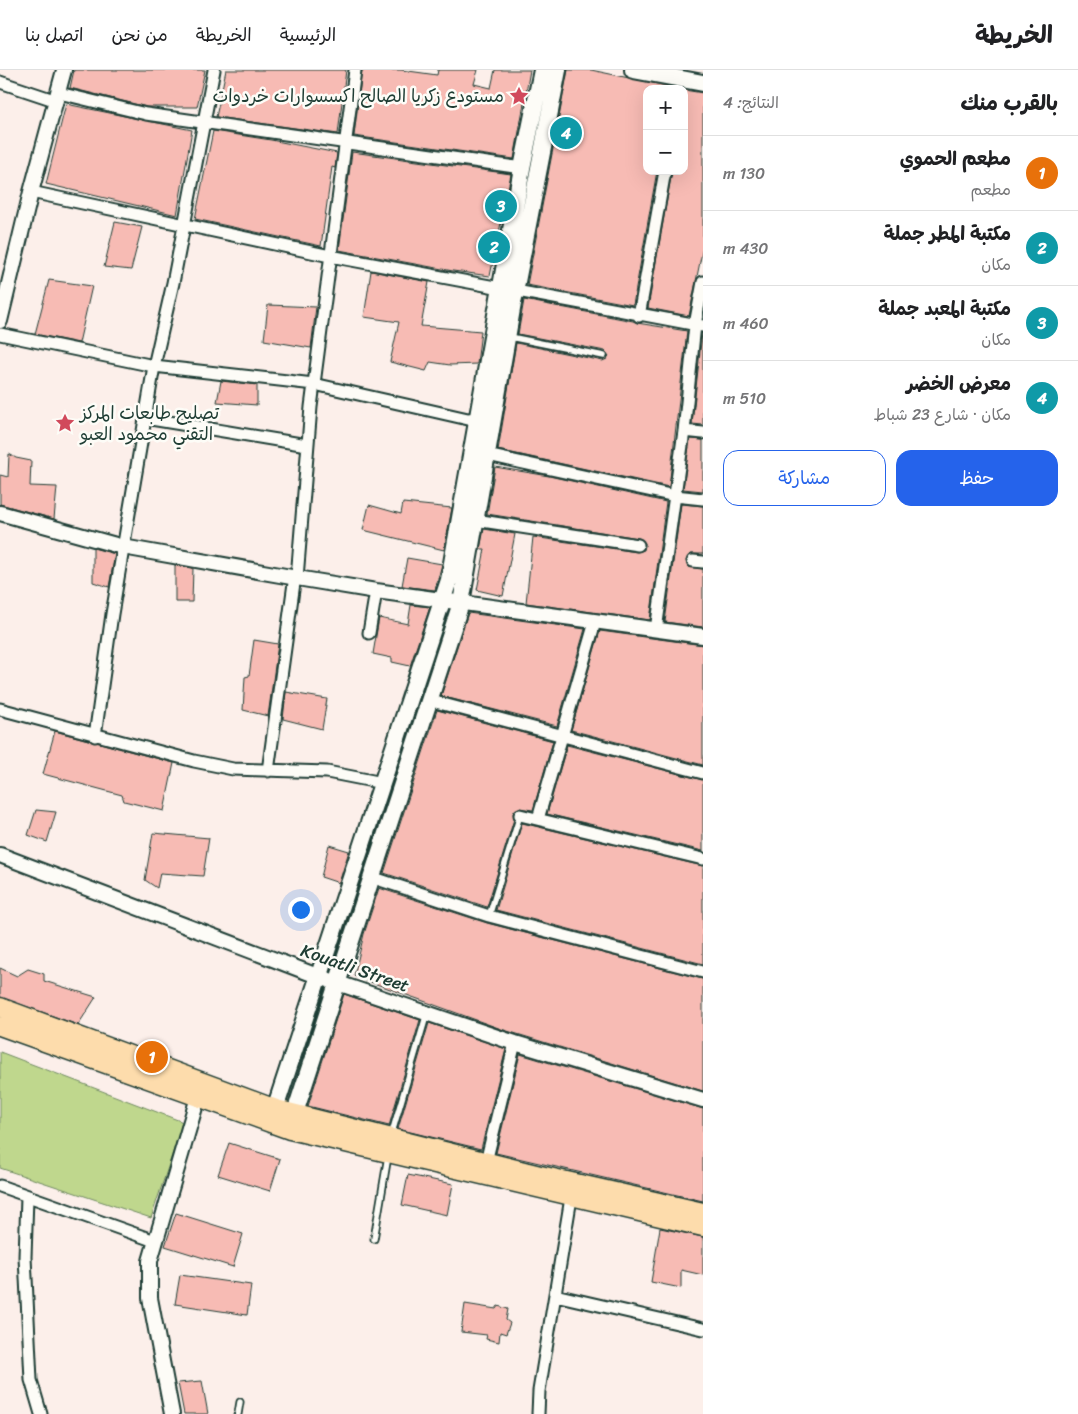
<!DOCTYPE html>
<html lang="ar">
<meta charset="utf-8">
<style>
:root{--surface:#fff;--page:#f2f2f2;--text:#202124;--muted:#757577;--line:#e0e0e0;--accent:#2563eb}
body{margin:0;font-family:Sriracha,"Playpen Sans Arabic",sans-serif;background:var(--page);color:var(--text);direction:rtl}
.controls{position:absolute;right:15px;top:15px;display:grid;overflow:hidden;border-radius:10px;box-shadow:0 5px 20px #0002}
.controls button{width:45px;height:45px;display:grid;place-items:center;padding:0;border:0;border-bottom:1px solid var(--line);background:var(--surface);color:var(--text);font:25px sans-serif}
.you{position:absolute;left:300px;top:839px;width:18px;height:18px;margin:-12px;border:4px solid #fff;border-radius:50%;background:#1a73e8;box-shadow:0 0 0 8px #1a73e833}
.badge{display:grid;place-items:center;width:32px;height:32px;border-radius:50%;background:var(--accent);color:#fff;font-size:16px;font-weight:700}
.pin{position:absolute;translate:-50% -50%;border:2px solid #fff;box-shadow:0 1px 5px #0006}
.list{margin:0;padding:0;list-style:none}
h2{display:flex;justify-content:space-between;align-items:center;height:65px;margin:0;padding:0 20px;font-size:21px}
h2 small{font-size:16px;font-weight:400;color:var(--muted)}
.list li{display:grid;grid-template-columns:32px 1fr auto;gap:15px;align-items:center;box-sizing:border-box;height:75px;padding:0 20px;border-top:1px solid var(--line)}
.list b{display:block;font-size:19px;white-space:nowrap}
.list p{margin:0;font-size:16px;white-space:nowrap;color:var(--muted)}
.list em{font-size:16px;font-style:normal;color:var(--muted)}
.actions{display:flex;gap:10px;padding:15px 20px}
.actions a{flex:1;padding:11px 0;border:1px solid var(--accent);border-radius:15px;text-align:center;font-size:18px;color:var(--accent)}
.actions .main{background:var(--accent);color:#fff}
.map{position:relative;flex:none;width:703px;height:1344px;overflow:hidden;direction:ltr}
header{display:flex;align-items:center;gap:30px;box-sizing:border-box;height:70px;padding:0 25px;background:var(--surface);border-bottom:1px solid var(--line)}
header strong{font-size:24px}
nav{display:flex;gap:28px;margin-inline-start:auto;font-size:18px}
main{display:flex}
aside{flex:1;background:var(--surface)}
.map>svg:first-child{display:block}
.green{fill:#bfd78d;stroke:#6f8a60}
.building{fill:#f7bbb4;stroke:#1f3d34}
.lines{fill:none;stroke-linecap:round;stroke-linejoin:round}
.service-casing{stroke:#1f3d34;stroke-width:9}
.minor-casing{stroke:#1f3d34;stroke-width:15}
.tertiary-casing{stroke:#1f3d34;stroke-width:18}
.secondary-casing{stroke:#1f3d34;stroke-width:20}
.primary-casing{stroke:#1f3d34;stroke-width:21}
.service{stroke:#fdfcf7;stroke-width:5.5}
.minor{stroke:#fdfcf7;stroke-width:11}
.tertiary{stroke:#fdfcf7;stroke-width:14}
.secondary{stroke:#fdfcf7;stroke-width:16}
.primary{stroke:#fddcac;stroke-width:18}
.labels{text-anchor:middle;stroke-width:5;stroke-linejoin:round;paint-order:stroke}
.poi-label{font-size:18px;fill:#1f3d34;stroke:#fdfcf7;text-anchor:end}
.street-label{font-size:18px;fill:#1f3d34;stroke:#fdfcf7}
</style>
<header>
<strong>الخريطة</strong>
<nav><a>الرئيسية</a><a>الخريطة</a><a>من نحن</a><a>اتصل بنا</a></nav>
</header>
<main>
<aside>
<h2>بالقرب منك<small>النتائج: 4</small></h2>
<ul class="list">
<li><span class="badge" style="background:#e8710a">1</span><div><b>مطعم الحموي</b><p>مطعم</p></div><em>130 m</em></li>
<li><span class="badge" style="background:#0f9aa8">2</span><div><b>مكتبة المطر جملة</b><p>مكان</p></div><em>430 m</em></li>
<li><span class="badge" style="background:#0f9aa8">3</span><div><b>مكتبة المعبد جملة</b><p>مكان</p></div><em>460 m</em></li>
<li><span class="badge" style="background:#0f9aa8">4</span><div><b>معرض الخضر</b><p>مكان · شارع 23 شباط</p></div><em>510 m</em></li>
</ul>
<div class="actions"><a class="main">حفظ</a><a>مشاركة</a></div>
</aside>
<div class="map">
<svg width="703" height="1344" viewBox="0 0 703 1344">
<rect width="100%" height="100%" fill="#fcefea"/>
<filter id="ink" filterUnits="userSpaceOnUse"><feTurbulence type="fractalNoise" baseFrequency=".02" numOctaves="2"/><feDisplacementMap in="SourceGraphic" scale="10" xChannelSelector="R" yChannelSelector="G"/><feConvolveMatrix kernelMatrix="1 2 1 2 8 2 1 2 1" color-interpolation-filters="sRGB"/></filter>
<g filter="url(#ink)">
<path class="green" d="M0 982 183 1052 151 1148 0 1098Z"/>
<path class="building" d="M74 0H205L197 37H147L70 18Z
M226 0H346L338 64 216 47Z
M362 0H401L437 5 438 0H478L474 14 491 18 495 0H530L514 89 354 66Z
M568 0H591L667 16V19H647V101H657L633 235 527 215Z
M684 20 703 23V177L689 246 648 238 672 101H684Z
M66 34 192 60 177 145 46 114Z
M213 61 271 70 337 83 335 98 332 97 321 176 195 149Z
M352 82 511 104 490 206 453 201 339 180Z
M115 152 142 157 131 200 104 197Z
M371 201 429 212 421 256 481 261 477 294 450 295 430 292 426 301 390 292 399 252 364 247Z
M49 210 92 216 79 273 35 264Z
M524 230 633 251 637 253 687 261 669 417 498 380 516 273 603 291 609 286 605 281 518 264Z
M268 235 316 237 311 278 264 270Z
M702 263H703V355L692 354Z
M221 311 257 315V335L217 332Z
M690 369 703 370V421L683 419Z
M9 384 16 388 31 391 30 416 57 417 54 449 0 434V405L8 407Z
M495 397 549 406 666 432 650 550 526 533 533 467 637 482 644 480 645 473 639 468 487 444Z
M403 433 452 438 444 480 363 460 369 435 401 444Z
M681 434 703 436V484H690L686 491 689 497 703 499V557L665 552Z
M484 459 515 464 503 526 477 520 485 479H480Z
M93 478 115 484 109 517 93 512Z
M407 488 442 494 435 520 402 516Z
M175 495 193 498 192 532H175Z
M411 535 430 537 410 596 392 592V588L373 584 379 548 408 554Z
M468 543 585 559 557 656 441 626Z
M600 561 703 575V695L571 660Z
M254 570 278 574 268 646 243 640 245 607 249 606Z
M286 622 327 629 322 659 283 649Z
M437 640 553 671 533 740 518 738 513 743 514 749 487 837 384 803Z
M55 661 174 693 164 741 124 731 122 725 43 704Z
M567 675 703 710V781L547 744Z
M36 740 56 742 47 772 28 765Z
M522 753 703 796V894L496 840Z
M153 763 209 768 203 806 160 803 157 818 145 810Z
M329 775 349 781 339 813 321 807Z
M379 818 487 853 703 909V1021L504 960 354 906 364 864Z
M0 898 17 906 28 899 44 904V911L96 927 78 955 0 927Z
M344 924 420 950 389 1056 308 1036Z
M429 953 506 979 481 1079 398 1059Z
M520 984 703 1039V1131L496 1083Z
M229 1073 280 1089 270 1121 218 1105Z
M408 1105 453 1114 447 1145 402 1135Z
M176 1143 243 1164 233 1197 165 1176Z
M660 1158 703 1167V1205L681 1200V1218L651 1212Z
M180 1205 251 1215 247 1245 175 1234Z
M465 1234 496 1239 498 1236 508 1239 506 1250 510 1253 506 1264 500 1262 499 1272 486 1269 487 1265 461 1262Z
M202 1311 208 1344H184L178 1313Z"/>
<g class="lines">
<defs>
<path id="service" d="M510 267 604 286
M489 846 520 745
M391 1066 427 943
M374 1169 388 1086
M238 1344 240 1332"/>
<path id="minor" d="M0 12 57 31
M59 23 146 44 522 98
M31 122 330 186 703 256
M639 246 665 101
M0 264 154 296 314 314 468 349 479 348
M145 348 307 375
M684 361 703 363
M487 385 675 426 703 429
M475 450 638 475
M693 491 703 492
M656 560 684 361 695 255 703 212
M369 563 376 521
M428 630 703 703
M0 639 194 691 233 699 327 702 383 713
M95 666 112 544 154 296 173 213 214 0
M268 701 294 513 297 508 311 337 355 0
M520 745 703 789
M538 749 595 552
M371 807 489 846 703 902
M486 1092 515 973
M0 1116 155 1171
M27 1127 25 1187 31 1310 41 1344
M555 1225 703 1259
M538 1344 539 1321 571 1128"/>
<path id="tertiary" d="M0 251 31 122 64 0
M0 443 123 477 297 508 376 521 703 566
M0 785 320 907 515 973 703 1030
M172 1344 150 1228V1191L198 1027"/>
<path id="secondary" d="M633 0 703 13
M271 1051 449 510 522 98 542 0
M291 1055 461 533 515 222 558 0"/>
<path id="primary" d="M0 937 276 1039 540 1105 703 1142
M0 956 290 1060 703 1157"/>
</defs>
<use href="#service" class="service-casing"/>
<use href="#minor" class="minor-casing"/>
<use href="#tertiary" class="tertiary-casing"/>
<use href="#secondary" class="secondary-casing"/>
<use href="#primary" class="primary-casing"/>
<use href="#service" class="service"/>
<use href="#minor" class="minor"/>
<use href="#tertiary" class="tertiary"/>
<use href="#secondary" class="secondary"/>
<use href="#primary" class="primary"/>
</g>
</g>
<defs>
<symbol id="sight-bare" viewBox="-9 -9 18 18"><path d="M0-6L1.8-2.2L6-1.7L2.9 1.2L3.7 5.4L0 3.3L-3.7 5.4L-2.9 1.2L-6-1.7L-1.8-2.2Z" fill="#d1495b" stroke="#fdfcf7" stroke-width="2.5" paint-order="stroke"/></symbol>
</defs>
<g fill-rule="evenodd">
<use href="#sight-bare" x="505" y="12" width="28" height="28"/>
<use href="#sight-bare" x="51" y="339" width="28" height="28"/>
</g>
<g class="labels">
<g class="poi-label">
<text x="504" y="32">مستودع زكريا الصالح اكسسوارات خردوات</text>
<text x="80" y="349" text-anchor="start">تصليح طابعات المركز<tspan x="80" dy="21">التقني محمود العبو</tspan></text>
</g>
<g class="street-label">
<text transform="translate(355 898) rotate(19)" y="6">Kouatli Street</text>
</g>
</g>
</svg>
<div class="controls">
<button>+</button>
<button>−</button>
</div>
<div class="you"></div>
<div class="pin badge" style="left:152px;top:987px;background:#e8710a">1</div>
<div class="pin badge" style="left:494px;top:177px;background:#0f9aa8">2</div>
<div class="pin badge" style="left:501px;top:136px;background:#0f9aa8">3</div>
<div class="pin badge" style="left:566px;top:63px;background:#0f9aa8">4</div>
</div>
</main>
